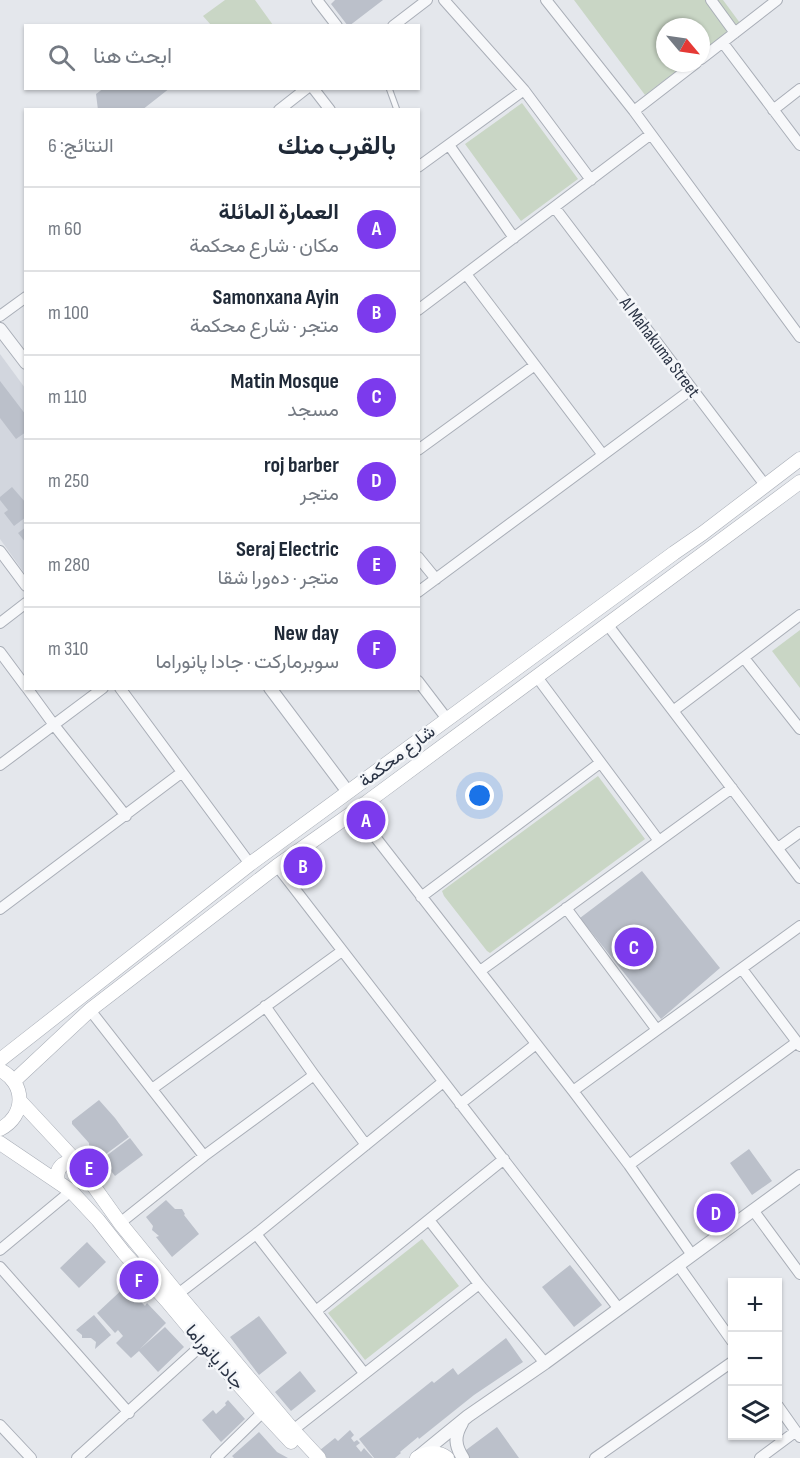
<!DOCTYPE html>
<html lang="ar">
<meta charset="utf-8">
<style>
:root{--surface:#fff;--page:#f2f2f3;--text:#1f2937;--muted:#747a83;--line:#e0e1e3;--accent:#7c3aed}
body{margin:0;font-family:"Sofia Sans Condensed",Vazirmatn,sans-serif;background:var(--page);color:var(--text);direction:rtl}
.controls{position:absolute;right:18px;bottom:18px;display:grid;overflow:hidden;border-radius:0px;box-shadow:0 2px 4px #0004}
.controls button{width:54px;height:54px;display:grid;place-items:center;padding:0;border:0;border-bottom:2px solid var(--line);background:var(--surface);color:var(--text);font:30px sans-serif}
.compass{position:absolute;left:656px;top:18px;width:54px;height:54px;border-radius:50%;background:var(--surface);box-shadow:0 2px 4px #0004;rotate:119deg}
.you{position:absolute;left:480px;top:796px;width:21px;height:21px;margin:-15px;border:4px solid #fff;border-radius:50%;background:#1a73e8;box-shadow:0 0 0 9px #1a73e833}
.badge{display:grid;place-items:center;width:39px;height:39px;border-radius:50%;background:var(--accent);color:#fff;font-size:20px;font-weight:700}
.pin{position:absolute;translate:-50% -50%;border:3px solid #fff;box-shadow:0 2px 6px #0006}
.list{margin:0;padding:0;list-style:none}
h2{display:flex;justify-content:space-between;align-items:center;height:78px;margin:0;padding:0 24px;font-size:26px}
h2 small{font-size:20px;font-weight:400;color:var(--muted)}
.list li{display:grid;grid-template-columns:39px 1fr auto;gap:18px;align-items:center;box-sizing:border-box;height:84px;padding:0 24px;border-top:2px solid var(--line)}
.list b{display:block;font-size:22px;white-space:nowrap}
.list p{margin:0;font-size:20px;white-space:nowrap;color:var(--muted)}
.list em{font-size:20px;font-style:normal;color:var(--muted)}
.icon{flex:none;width:33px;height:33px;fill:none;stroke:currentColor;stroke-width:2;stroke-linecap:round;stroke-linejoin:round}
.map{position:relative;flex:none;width:800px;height:1458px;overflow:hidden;direction:ltr}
.search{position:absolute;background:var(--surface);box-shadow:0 2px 4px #0004;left:24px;top:24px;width:396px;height:66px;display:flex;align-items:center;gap:15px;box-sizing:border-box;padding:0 21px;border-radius:0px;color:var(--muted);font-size:22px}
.panel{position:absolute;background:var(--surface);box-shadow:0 2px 4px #0004;left:24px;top:108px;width:396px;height:582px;border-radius:0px;direction:rtl}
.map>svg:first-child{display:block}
.built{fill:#d2d6de}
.green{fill:#c9d6c5}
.building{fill:#bbc0ca}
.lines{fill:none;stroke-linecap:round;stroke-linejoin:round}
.service-casing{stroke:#a9aeb7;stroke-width:7}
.minor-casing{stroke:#a9aeb7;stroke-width:12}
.tertiary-casing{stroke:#a9aeb7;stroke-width:14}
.secondary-casing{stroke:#a9aeb7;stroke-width:15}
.service{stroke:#f7f8fa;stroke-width:5}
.minor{stroke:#f7f8fa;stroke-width:10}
.tertiary{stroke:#f7f8fa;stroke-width:12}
.secondary{stroke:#fff;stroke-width:14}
.labels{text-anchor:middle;stroke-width:5;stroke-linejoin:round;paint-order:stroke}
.street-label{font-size:18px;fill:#2b3445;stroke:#f4f6f9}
</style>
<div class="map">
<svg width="800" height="1458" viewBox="0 0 800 1458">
<rect width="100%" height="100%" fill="#e4e7ec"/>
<path class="built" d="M0 354 25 388V574L0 539Z"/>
<path class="green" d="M225 0H255L273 25H211L203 16Z
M574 0H723L740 23 701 52V27H665V63H687L645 95Z
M522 103 578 179 521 221 465 144Z
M800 630V688L772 651Z
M598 776 645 839 490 953 487 951 444 896 442 891Z
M422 1239 459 1286 365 1360 328 1313Z"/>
<path class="building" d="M335 0H383L349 26H348L331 4Z
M104 88H170L142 110H98L96 94Z
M0 381 26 415V432L16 439 0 418Z
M12 487 26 503V517L14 526 4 513 8 510 0 500V497Z
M26 527V543L18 533Z
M642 871 720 968 661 1019 580 918Z
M99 1100 115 1118 129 1137 102 1157H98L95 1152 89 1150V1143L72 1124V1121Z
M130 1138 143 1155 115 1176 102 1159Z
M749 1149 772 1181 752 1195 730 1163Z
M166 1200 175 1209H182L185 1214 184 1215 199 1234 172 1257 156 1237 159 1236 152 1230 153 1226 146 1217Z
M87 1242 106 1262 79 1288 60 1268Z
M570 1265 602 1305 574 1327 542 1287Z
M126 1286 145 1306 147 1303 166 1323 140 1349 165 1327 184 1347 158 1372 139 1351 131 1358 116 1343 123 1336 118 1330 115 1333 97 1313Z
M94 1315 111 1335 95 1349 96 1342 91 1338H82V1335L76 1330Z
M259 1316 287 1353 259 1375 230 1337Z
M506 1338 523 1362 474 1395 419 1439 418 1437 400 1452 401 1453 395 1458H374L359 1439 432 1381 434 1383 453 1368 458 1375Z
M300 1371 316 1391 291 1411 275 1392Z
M228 1400 245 1419 221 1442 202 1420 213 1410 216 1414 226 1405 225 1403Z
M497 1427 519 1458H466L462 1453Z
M350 1430 354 1435 351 1438 354 1442 357 1440 360 1443 356 1446 361 1452 364 1448 373 1458H327L320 1450 335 1438 338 1441Z
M259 1432 277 1452 288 1458H234L232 1456Z"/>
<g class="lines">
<defs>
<path id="service" d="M389 88 397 110"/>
<path id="minor" d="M317 0 337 26
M444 0 524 90 591 180
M546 0 634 111 800 337
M711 0 735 33
M393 26 427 0
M723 43 800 145
M701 59 777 0
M313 88 330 110
M279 110 307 88
M773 110 800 89
M634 111 696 63
M449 145 514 238
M418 167 524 90
M555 208 765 485
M466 274 603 455
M418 310 651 134
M0 316 26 297
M418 450 535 365
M0 551 26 586
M418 557 436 579
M418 592 692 389
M0 623 26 603
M607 624 800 878
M0 652 26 687
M744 658 800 729
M537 677 659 841
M418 681 447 719
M27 688 54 725 126 816
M120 688 250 864
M673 711 800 615
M0 765 103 688
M355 811 573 1091 629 1165 692 1255
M778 848 800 832
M277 866 619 1309
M421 897 600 763
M566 908 657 1030
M0 909 181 773
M742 969 800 1046
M480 971 732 788
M265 1006 314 1075 366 1145
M90 1010 204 1156
M152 1089 342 951
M573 1091 800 926
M460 1104 536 1044
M629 1165 797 1042
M753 1210 800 1274
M429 1220 479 1284 545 1363
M120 1223 204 1156 314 1075
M256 1234 364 1373
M0 1250 71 1191
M678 1265 732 1341
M0 1267 129 1413
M178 1294 256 1234 443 1082
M316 1311 504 1159
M778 1406 800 1437
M0 1425 31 1458
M293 1430 479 1284
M77 1458 203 1344
M216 1458 263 1412
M595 1458 732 1362
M760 1458 795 1432"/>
<path id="tertiary" d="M0 329 26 363
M270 688 348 792
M462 1423C454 1436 455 1446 463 1458
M419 1456 468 1416 545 1363 800 1176"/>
<path id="secondary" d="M0 1060 250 864 674 553 703 533 800 459
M0 1070C26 1083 26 1116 0 1129
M14 1081 90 1010 277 866 355 811 800 482
M20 1101 75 1160 120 1223 178 1294 293 1430 319 1458
M0 1143 71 1191 98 1220 124 1253 167 1301 203 1344 263 1412 291 1442
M58 1181C55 1168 63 1162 75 1160
M417 1458C427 1453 438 1451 447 1458"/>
</defs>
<use href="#service" class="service-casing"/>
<use href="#minor" class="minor-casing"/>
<use href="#tertiary" class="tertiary-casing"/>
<use href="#secondary" class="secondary-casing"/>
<use href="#service" class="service"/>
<use href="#minor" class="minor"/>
<use href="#tertiary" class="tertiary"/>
<use href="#secondary" class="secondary"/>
</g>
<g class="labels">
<g class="street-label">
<text transform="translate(660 347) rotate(53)" y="6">Al Mahakuma Street</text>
<text transform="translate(397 756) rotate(-37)" y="6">شارع محكمة</text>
<text transform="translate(215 1357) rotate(49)" y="6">جادا پانوراما</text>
</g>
</g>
</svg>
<div class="controls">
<button>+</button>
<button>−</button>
<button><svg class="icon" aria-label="layers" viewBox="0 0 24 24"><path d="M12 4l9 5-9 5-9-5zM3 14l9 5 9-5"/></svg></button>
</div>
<svg class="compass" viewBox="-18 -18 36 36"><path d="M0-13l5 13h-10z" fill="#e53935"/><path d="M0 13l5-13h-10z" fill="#747a83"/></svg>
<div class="you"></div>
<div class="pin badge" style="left:366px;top:820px">A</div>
<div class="pin badge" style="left:303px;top:866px">B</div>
<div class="pin badge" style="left:634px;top:947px">C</div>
<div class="pin badge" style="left:716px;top:1213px">D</div>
<div class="pin badge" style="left:89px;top:1168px">E</div>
<div class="pin badge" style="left:139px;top:1280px">F</div>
<div class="search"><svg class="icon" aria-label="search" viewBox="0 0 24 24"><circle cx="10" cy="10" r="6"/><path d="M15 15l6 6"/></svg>ابحث هنا</div>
<section class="panel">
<h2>بالقرب منك<small>النتائج: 6</small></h2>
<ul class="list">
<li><span class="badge">A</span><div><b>العمارة المائلة</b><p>مكان · شارع محكمة</p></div><em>60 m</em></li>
<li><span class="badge">B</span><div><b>Samonxana Ayin</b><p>متجر · شارع محكمة</p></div><em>100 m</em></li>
<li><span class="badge">C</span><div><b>Matin Mosque</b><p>مسجد</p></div><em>110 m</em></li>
<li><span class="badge">D</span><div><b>roj barber</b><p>متجر</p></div><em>250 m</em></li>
<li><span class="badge">E</span><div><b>Seraj Electric</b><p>متجر · ده‌ورا شقا</p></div><em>280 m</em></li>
<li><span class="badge">F</span><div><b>New day</b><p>سوبرماركت · جادا پانوراما</p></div><em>310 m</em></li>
</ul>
</section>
</div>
